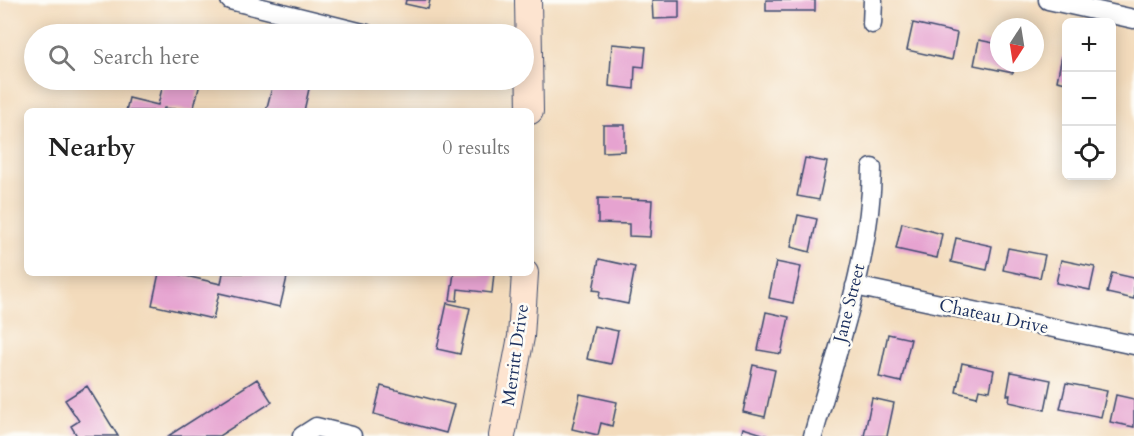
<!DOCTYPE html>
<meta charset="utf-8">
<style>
:root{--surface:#fff;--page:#f2f2f2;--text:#222;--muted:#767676;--line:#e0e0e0}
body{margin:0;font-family:Cardo,serif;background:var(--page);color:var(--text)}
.controls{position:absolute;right:18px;top:18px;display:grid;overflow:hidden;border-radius:9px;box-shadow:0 3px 15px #0003}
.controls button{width:54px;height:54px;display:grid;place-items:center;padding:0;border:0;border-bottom:2px solid var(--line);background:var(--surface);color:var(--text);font:30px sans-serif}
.compass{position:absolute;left:990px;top:18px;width:54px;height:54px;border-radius:50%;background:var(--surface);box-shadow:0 3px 15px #0003;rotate:192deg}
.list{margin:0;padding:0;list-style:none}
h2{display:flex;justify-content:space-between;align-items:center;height:78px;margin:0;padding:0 24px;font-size:26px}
h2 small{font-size:20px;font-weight:400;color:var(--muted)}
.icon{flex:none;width:33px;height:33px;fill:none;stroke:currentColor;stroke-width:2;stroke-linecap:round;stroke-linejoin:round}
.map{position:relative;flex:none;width:1134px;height:436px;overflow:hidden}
.search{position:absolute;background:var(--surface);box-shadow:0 3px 15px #0003;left:24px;top:24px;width:510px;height:66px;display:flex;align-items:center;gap:15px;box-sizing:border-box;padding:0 21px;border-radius:33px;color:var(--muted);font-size:22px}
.panel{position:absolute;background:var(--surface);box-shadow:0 3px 15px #0003;left:24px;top:108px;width:510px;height:168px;border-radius:9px}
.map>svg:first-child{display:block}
.building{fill:#e6a3d0}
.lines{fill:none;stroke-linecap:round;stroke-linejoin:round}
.minor-casing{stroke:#3b496c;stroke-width:21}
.secondary-casing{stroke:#3b496c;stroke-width:28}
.minor{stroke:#fff;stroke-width:18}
.secondary{stroke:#fde4d0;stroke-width:26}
.labels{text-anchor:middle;stroke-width:5;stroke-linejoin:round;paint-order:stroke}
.street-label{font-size:18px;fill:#1b2f5e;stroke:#fdfcf7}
</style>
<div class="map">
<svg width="1134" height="436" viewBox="0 0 1134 436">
<rect width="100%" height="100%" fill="#fdfcf7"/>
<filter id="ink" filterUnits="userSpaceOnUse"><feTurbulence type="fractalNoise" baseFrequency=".0167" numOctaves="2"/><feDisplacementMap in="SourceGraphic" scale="12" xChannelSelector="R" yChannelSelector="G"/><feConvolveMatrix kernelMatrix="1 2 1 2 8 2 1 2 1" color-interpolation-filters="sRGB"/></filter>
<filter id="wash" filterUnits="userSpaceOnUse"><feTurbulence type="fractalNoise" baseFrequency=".008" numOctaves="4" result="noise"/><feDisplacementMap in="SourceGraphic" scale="24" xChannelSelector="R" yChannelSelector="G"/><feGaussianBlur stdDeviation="1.35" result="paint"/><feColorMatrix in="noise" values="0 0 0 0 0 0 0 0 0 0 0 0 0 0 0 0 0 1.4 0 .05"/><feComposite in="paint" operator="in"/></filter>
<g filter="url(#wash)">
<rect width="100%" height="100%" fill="#f3dbbc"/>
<g id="blocks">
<path class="building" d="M406 0H430L428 9 405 4Z
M652 0H679V18L653 19Z
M766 0H815V11H766Z
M913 23 957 33 952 60 907 50Z
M979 40 999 44V63H1015L1013 73 974 65Z
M612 44 646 47 644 67 635 66 634 89 609 86Z
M1062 56 1066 57V83L1057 81Z
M164 80H201L193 111 164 108 163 111H126L129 98 158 105Z
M274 80H311L304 111H266Z
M603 125H625V151L603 152Z
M805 158 827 162 819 200 797 196Z
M598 198 652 200 650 237 629 236V224L598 223Z
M798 215 817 219 810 252 791 247Z
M902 223 942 234 937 258 896 249Z
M956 238 992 246 987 270 951 262Z
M1008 248 1045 255 1040 278 1003 270Z
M599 259 635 267 628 304 599 298 600 291 593 290Z
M1061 260 1095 267 1090 290 1056 283Z
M776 262 801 267 793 303 769 298Z
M159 273H173L221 284 223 273H288L280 307 219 293 213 319 152 305Z
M454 273H494L492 293 458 289 457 301 450 300Z
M1112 273 1134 278V299L1107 293Z
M447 303 470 308 460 354 437 349Z
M766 312 789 317 781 354 758 350Z
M594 326 618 331 611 364 587 359Z
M888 334 911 339 901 382 879 377Z
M962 363 994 370 990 391 979 389 977 397 956 392Z
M753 365 775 370 765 417 743 412Z
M1011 372 1051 380 1045 410 1009 402 1010 395H1007Z
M257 379 272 402 219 436H168Z
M1066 383 1107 391 1101 417 1060 409Z
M87 386 118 436H77L71 426 79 421 65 400Z
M381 386 454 405 446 433 374 414Z
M580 394 617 402 612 426 601 423 598 435 572 429Z
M1116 395 1134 399V427L1110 422Z
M872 398 894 403 887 436H864Z
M743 428 766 435V436H741Z"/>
</g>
</g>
<g filter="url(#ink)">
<use href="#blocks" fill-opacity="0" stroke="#3b496c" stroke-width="1.5"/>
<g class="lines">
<defs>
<path id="minor" d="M230 0 367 34
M1048 0 1134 19
M872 24 873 0
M855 286 1134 345
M302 436 316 427 352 436
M813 436C837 349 871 259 872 168"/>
<path id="secondary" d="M528 0 530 111
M502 436 521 337 525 273"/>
</defs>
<use href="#minor" class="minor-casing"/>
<use href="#secondary" class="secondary-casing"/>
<use href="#minor" class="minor"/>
<use href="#secondary" class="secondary"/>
</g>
</g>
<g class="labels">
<g class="street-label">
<text transform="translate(849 303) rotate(-76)" y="6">Jane Street</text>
<text transform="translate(994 316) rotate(12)" y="6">Chateau Drive</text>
<text transform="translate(515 355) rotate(-82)" y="6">Merritt Drive</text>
</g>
</g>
</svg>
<div class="controls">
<button>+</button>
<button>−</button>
<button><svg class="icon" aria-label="locate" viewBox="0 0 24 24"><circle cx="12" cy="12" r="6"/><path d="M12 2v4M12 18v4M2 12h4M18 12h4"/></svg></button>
</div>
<svg class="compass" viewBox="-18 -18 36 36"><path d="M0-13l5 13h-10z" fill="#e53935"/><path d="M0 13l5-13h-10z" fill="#767676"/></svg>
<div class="search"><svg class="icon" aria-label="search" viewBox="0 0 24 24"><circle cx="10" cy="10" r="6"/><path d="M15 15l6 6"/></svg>Search here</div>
<section class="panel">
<h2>Nearby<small>0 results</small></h2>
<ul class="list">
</ul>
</section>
</div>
